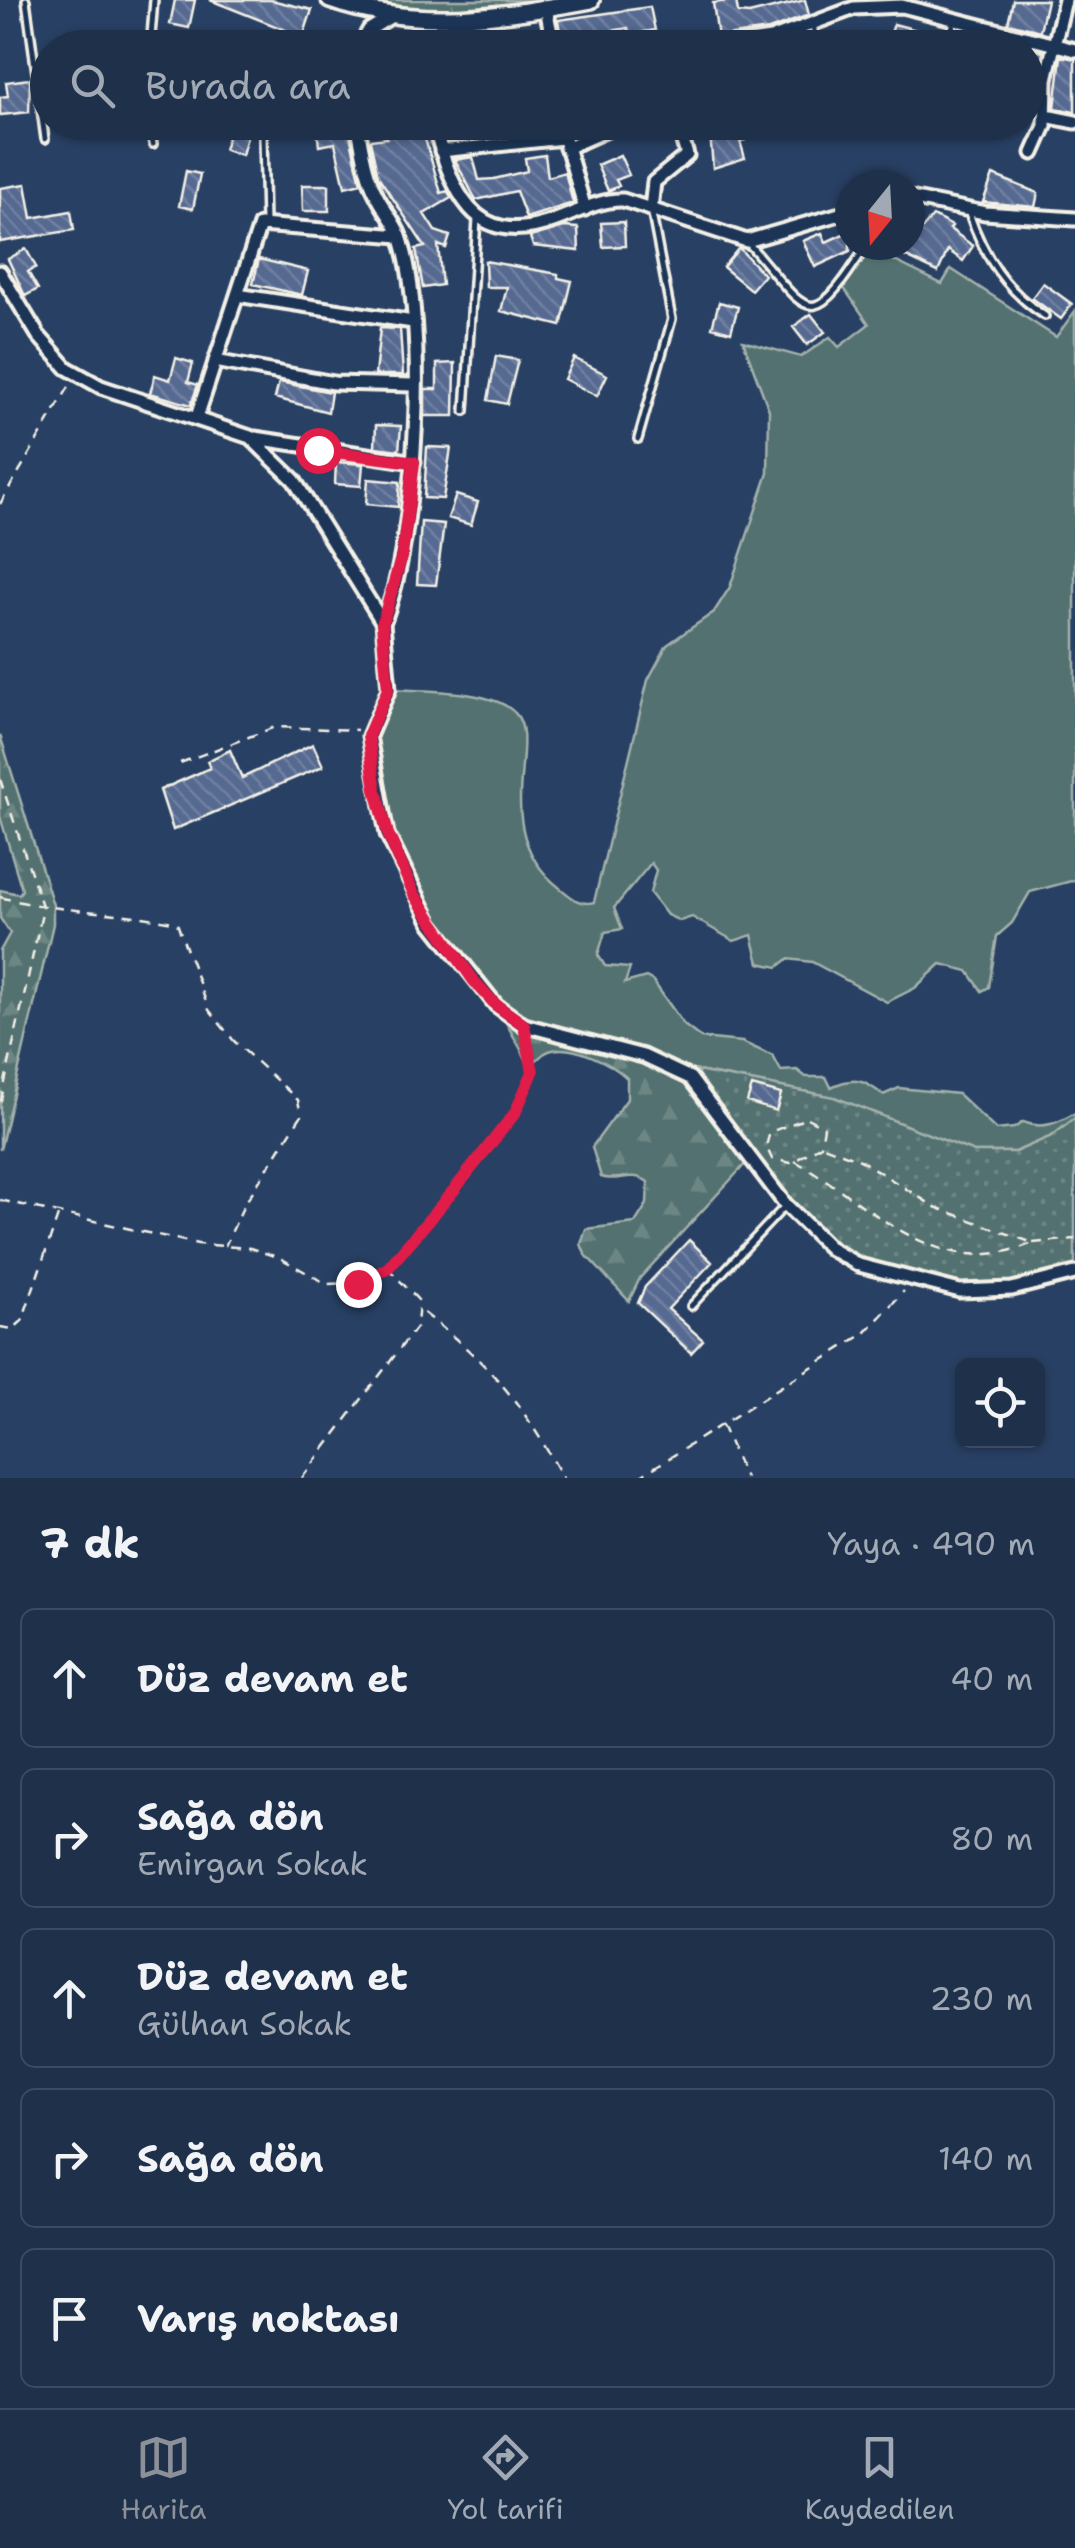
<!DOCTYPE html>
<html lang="tr">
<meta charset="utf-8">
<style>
:root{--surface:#1e304a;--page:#263851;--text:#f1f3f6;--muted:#a1a9b5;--line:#3c4b62;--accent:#8c9099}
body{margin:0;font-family:"Shantell Sans",sans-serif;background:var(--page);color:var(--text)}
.controls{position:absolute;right:30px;bottom:30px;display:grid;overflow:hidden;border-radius:15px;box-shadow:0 2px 8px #0004}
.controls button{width:90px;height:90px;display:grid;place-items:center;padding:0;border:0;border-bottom:2px solid var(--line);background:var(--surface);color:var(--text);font:50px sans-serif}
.compass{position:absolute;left:835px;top:170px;width:90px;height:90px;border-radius:50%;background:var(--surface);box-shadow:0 2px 8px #0004;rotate:198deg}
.stop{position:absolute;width:30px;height:30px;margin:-22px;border:8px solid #e11d48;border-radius:50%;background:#fff}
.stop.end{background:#e11d48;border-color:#fff;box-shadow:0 2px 10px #0008}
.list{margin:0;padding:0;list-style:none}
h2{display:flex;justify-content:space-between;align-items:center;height:130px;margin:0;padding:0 40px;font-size:42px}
h2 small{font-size:32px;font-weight:400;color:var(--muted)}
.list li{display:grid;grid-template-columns:65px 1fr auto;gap:30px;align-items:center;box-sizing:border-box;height:140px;margin:0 20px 20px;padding:0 20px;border:2px solid var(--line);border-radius:15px}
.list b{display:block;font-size:38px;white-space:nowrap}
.list p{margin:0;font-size:32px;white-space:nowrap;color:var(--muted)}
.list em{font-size:32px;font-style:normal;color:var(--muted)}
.icon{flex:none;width:55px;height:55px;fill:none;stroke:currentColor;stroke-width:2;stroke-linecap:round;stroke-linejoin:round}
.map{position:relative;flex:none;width:1075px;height:1478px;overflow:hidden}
.search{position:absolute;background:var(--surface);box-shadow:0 2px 8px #0004;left:30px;right:30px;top:30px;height:110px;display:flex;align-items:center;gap:25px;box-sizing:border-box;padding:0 35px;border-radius:55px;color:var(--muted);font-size:38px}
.sheet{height:930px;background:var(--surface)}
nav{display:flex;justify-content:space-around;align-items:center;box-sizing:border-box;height:140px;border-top:2px solid var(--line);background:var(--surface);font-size:28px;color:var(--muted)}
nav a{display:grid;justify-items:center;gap:5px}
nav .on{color:var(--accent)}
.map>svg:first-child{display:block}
.grass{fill:#527170;stroke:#a3b1ac;stroke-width:2.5}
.forest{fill:url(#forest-firs);stroke:#a3b1ac;stroke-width:2.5}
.park{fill:url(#park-dots);stroke:#a3b1ac;stroke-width:2.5}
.building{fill:url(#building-back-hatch);stroke:#f4f1e8;stroke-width:2.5}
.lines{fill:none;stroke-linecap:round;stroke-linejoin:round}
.lane-casing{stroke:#f4f1e8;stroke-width:12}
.street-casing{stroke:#f4f1e8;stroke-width:19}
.secondary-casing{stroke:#f4f1e8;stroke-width:22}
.path{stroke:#f4f1e8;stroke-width:2.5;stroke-dasharray:10 8;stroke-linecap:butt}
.lane{stroke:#1d3557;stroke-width:5}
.street{stroke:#1d3557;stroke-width:11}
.secondary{stroke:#1d3557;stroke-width:15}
.route{stroke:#e11d48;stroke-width:12}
</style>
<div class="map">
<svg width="1075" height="1478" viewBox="0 0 1075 1478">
<defs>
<pattern id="forest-firs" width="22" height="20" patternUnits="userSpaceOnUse" patternTransform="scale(2.5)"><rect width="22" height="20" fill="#527170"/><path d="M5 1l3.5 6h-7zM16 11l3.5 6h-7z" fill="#6c8684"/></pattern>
<pattern id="park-dots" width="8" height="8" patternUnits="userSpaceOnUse" patternTransform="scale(2.5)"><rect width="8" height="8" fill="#527170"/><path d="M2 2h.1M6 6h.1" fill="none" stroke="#6c8684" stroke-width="1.8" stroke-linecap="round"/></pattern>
<pattern id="building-back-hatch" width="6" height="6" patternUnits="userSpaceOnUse" patternTransform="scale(2.5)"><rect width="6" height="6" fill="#566a91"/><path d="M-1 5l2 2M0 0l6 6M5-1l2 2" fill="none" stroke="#6f80a0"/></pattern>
</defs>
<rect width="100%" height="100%" fill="#284063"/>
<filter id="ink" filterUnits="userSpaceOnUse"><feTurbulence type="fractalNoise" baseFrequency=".01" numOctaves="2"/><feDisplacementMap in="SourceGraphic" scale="20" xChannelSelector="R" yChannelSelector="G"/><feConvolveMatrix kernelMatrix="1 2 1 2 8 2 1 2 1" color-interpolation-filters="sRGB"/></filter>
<g filter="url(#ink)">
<path class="grass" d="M866 247 942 284 951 269 1056 337 1075 311V880L1030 892 1012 923 997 936 989 987 982 991 968 971 941 964 915 988 887 1002 812 962 788 959 778 967 759 963 752 935 734 941 692 917 680 921 667 915 650 893 656 870 651 863 614 908 622 929 605 932 598 955 605 966 630 968 625 983 646 977 653 981 684 1025 701 1038 742 1042 773 1056 781 1071 797 1070 806 1077H826L831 1087C855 1076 864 1080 883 1095L899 1088 958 1094 996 1130 1014 1128 1023 1122C1042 1130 1058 1123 1075 1113V1118L1052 1136 1015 1152H973L834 1097 693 1070 690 1078 524 1025 453 954 400 863 369 736 389 689C420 691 493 689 515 713 543 741 486 830 560 888 571 897 580 906 594 902L648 680 667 645 714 612 730 587 768 473 769 410 743 341 801 357 830 337 839 347 869 324 841 284Z"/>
<path class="forest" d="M330 0H545L546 8 450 20Z
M0 735 53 905V924L0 1150V951L10 933 0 918V890L19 894 22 890 0 816Z
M496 1005 510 1018 680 1072 749 1160 640 1278 629 1301 585 1254 581 1244 586 1229 635 1223 647 1204 648 1182C630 1170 619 1183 601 1177L592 1147 627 1099V1078C611 1063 572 1043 549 1051 538 1055 540 1062 528 1062Z"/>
<path class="park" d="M692 1070 834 1097 974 1152H1015L1052 1136 1075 1118V1273L992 1291 881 1273 813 1234 690 1078Z"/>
<path class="building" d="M175 0H195L189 28 170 24Z
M210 0H271L312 10 303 37Z
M736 0 738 13 749 14 805 0 809 15 769 30 718 37 713 3Z
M1013 0H1047L1040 31 1008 23Z
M650 7 655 30 629 35 628 28 600 33 605 48H563L558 20Z
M894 24 928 33 924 47 890 36Z
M497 31 499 48H373L375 39Z
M1028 48 1043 52 1036 109 1028 108Z
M1061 56 1075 59V112L1055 108Z
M30 79 29 112 0 115V97L8 96 6 82Z
M232 122H251L242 155 224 150Z
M316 122H347L361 183 345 187 335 143 319 146Z
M386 122H420L441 193 448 191 451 198 424 214 435 231 450 236 446 248 438 245 442 285 423 288 416 249 425 247 378 176 370 140 387 138Z
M692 122H741L745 140 740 141 745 158 713 168 710 133 695 136Z
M545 155 548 177 565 172 573 203 526 218 516 191 476 200 455 160 473 157 479 180 494 179 527 171 525 158Z
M620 155 629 175 616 180 619 186 608 191 597 165Z
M186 171 200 174 193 209 179 206Z
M993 175 1038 193 1035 207 983 202Z
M26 184 32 218 71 211 74 230 0 242V188Z
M302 185H329V211H303Z
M933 216 952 226 950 229 973 246 963 261 948 250 938 272 900 254Z
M624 222 625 246 603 247 601 223Z
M564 227 578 228 579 251 533 246 530 237Z
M850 231V251L815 267 803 241 822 233 826 242Z
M739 248 764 275 751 290 723 267Z
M26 249 36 267 28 272 38 289 25 296 8 259Z
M259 259 308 271 302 295 253 284Z
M485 261 558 274V278L572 281 561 326 501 311 507 287H486Z
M1043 283 1072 304 1061 319 1032 298Z
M719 302 738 307 731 332 712 327Z
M811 314 825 332 807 345 793 327Z
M380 328 400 329 403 375H375Z
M496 356 518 360 507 404 488 400Z
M176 358 193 363 188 382 198 385 191 405 150 393 155 375 170 380Z
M574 358 607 375 597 396 564 379Z
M455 363 454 416H425V389H437V364Z
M279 382 331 392 328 412 275 398Z
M376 425 401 426 399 450 375 447Z
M427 447 451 448 443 499 424 498Z
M336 462 363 464 361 486 335 484Z
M368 479 400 482 398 507 366 504Z
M456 495 478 502 471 525 448 518Z
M421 522 444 524 436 585 417 584Z
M313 744 323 766 173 830 160 790 210 768 207 761 230 750 242 778Z
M752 1086 781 1094 776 1111 747 1102Z
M689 1240 712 1262 668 1309 703 1340 691 1353 638 1303 645 1287Z"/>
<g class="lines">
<defs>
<path id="lane" d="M26 0 45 139
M814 26V48
M150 48 154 0
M946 48 954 22
M150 122 153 144
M263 136 265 223
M969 213C984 257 1006 291 1045 316
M749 244C811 316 809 335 867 245
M465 411 477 219
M638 439 672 319 651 209
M691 1306 785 1206"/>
<path id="street" d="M546 8 554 48
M359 48 369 30 390 17
M662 48H679
M709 48 771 39 854 8 902 6 1075 50
M1046 116 1075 122
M357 122C362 147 365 174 377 196 384 210 395 222 400 236 429 320 417 541 383 623
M433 122C452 189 471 252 556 220 578 212 600 199 623 200L747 241 850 211
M560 122 585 209
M566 148 625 122
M441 151 563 138
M1033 153 1045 126 1046 79 1065 0
M910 198 985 213 1075 219
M651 209 654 182 687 155 677 122
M0 272 38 335 67 368 101 387 250 437 294 480 383 623 389 689 369 736 387 834 431 923 496 1005 524 1025 643 1056 690 1078 786 1205 831 1249 859 1265 960 1291 1012 1289 1075 1273
M237 295 413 322
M215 361 334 383 413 385
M197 417 260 225 400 236
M255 438 414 462"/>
<path id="secondary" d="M330 0C418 31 502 16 591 0"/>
</defs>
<use href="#lane" class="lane-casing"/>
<use href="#street" class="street-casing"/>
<use href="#secondary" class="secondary-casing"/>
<path class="path" d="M0 504 70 385
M180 763 275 727 357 730
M0 779 43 909 0 1105
M0 897C58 913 118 910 177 923L209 1010 234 1041 298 1100 301 1116 244 1205 225 1246
M807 1118 824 1127 821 1145 791 1163 772 1159 766 1146 770 1132Z
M795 1161C874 1205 934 1284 1033 1243L935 1207 860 1160 821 1145
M0 1200 198 1244 250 1248 280 1258 327 1284 358 1283 387 1269
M1033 1243 1075 1239
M424 1313C494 1368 520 1400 563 1478
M0 1327 13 1329 22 1321 58 1216
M722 1425 745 1478
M302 1478 417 1326 419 1301 388 1268C426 1220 554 1104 529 1041
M638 1478 865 1333 904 1291"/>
<use href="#lane" class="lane"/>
<use href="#street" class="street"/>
<use href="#secondary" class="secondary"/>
</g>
</g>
<g class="lines" filter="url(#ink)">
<path class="route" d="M318 450 414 462 402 555 382 624 388 689 368 736 376 790 388 834 414 894 474 981 496 1005 524 1025 533 1072 515 1113 454 1190 388 1268 358 1284"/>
</g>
</svg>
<div class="controls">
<button><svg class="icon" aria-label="locate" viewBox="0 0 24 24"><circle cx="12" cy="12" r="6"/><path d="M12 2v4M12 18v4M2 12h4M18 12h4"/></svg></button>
</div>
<svg class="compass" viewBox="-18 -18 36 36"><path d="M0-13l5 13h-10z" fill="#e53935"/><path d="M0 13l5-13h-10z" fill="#a1a9b5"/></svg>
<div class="stop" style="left:318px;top:450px"></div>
<div class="stop end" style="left:358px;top:1284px"></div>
<div class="search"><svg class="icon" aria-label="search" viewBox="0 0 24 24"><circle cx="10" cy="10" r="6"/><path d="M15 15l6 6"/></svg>Burada ara</div>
</div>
<section class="sheet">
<h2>7 dk<small>Yaya · 490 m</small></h2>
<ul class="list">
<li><svg class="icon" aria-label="ahead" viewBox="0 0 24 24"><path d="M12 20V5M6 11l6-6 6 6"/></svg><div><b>Düz devam et</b></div><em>40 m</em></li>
<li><svg class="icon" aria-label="right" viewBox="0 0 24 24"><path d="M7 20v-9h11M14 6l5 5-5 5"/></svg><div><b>Sağa dön</b><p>Emirgan Sokak</p></div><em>80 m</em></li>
<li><svg class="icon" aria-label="ahead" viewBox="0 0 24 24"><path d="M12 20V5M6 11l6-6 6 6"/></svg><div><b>Düz devam et</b><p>Gülhan Sokak</p></div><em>230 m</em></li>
<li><svg class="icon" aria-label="right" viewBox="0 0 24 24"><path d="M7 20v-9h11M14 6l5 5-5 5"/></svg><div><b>Sağa dön</b></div><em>140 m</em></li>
<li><svg class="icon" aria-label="arrive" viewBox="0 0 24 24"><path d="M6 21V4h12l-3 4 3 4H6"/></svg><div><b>Varış noktası</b></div></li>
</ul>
</section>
<nav>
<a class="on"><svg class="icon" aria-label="map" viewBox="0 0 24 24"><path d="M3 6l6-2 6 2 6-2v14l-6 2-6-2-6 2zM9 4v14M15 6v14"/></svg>Harita</a>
<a><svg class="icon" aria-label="directions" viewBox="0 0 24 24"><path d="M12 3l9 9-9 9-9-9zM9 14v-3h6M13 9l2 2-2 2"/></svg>Yol tarifi</a>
<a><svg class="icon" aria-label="saved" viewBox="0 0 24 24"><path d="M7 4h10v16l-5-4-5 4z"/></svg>Kaydedilen</a>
</nav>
